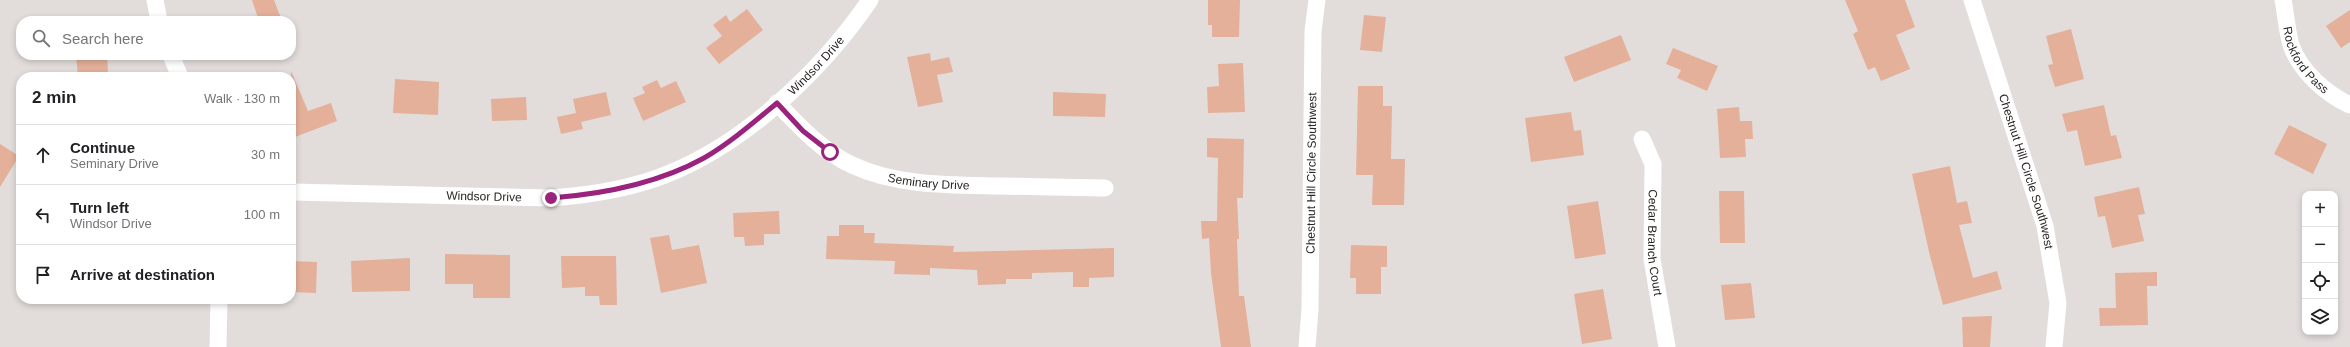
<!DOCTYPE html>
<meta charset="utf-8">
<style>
:root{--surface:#fff;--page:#f6f6f6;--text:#202124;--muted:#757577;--line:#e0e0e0}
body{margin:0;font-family:Helvetica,sans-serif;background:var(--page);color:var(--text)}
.controls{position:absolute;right:12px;bottom:12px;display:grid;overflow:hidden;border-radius:8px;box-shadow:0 2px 6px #0003}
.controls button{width:36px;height:36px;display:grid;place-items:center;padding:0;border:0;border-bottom:1px solid var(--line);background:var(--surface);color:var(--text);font:20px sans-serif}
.stop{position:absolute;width:12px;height:12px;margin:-9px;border:3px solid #9a237e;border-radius:50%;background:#fff}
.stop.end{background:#9a237e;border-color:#fff;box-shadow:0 1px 4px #0008}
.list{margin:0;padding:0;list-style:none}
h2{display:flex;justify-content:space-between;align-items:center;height:52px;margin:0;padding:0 16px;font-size:17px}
h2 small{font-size:13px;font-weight:400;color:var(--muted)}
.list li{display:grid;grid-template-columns:26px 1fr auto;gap:12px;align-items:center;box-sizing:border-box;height:60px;padding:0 16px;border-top:1px solid var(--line)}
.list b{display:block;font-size:15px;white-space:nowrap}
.list p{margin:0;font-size:13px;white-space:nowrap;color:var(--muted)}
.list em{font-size:13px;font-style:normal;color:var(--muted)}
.icon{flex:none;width:22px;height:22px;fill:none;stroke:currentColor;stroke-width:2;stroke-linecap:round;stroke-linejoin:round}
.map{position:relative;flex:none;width:2350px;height:347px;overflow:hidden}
.search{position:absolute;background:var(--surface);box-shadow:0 2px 6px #0003;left:16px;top:16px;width:280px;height:44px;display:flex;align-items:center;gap:10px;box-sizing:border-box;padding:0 14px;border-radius:16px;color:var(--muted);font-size:15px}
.panel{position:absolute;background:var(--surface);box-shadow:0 2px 6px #0003;left:16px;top:72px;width:280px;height:232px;border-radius:16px}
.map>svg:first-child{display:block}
.building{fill:#e4b09a}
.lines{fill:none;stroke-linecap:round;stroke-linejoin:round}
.minor{stroke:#fff;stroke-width:17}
.route{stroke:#9a237e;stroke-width:5}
.labels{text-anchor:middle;stroke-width:3;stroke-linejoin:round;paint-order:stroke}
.street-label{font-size:12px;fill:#282625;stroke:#e2dddb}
</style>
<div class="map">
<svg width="2350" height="347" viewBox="0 0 2350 347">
<rect width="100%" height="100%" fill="#e2dddb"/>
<path class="building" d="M252 0H274L282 21H259Z
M1208 0H1240L1239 37H1212V25H1208Z
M1845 0H1905L1915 27 1896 35 1910 69 1881 81 1875 67 1868 70 1853 34 1858 31Z
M747 9 763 30 719 64 706 48 722 36 713 25 726 15 730 22Z
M2350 10V42L2341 48 2326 26Z
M1364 15 1386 17 1382 52 1360 50Z
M2071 29 2084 79 2055 87 2048 65 2053 64 2046 36Z
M1621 35 1631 60 1574 82 1564 57Z
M1673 48 1718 66 1707 91 1677 78 1681 70 1666 64Z
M930 53 931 61 949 57 953 72 937 75 943 102 918 107 907 57Z
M76 55H107L108 73 78 76Z
M1243 63 1245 112 1208 113 1207 87 1219 86 1218 64Z
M291 71 308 111 331 103 337 121 295 137 291 125Z
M395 79 439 82 438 115 393 113Z
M657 80 661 88 676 81 686 102 643 121 633 98 645 93 642 87Z
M1358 86H1383V106H1392L1391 159H1405L1404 205H1372L1373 175H1356Z
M606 92 611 115 581 122 583 129 561 134 557 117 576 113 573 99Z
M1053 92 1106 94 1105 117 1053 116Z
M526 97 527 120 492 121 491 99Z
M2104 105 2111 136 2116 135 2122 158 2085 166 2077 130 2067 132 2062 114Z
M1739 107 1740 121H1752L1753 139H1745L1746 157 1720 158 1717 109Z
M1571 112 1574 131 1581 130 1584 155 1531 162 1525 118Z
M2289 125 2327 144 2313 174 2274 154Z
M1207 138 1244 139 1243 198H1237L1239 239H1237L1239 296H1244L1251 347H1221L1211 273 1209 238 1202 239 1201 221H1217L1218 158 1207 157Z
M0 144 19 156 0 187Z
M1950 166 1957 203 1967 201 1972 223 1959 225 1973 278 1997 271 2002 289 1943 305 1929 252 1912 174Z
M2139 187 2145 214 2138 215 2144 241 2112 248 2105 216 2098 217 2094 197Z
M1719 191H1744L1745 243H1720Z
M1598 201 1606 254 1575 259 1567 206Z
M779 211 780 234H764V245L745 246 744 237H734L733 213Z
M839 225H864V233H875L874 243 954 246 953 252 1114 248V277L1089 278V287H1073V272L1032 273V279H1006V284L978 285 977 270 930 268V275L894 274 895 261 826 259 827 236H839Z
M669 235 672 250 699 245 707 283 661 293 650 238Z
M1351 245 1387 246V267H1381V294H1356V278H1350Z
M445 254 510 255V298H473V284H445Z
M561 256H616L617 305H600L599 296H585V287L562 288Z
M410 258V291L352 292 351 261Z
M291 261 317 262 316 293 291 292Z
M2157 272V286H2147L2148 325 2100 326 2099 308H2116L2115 273Z
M1751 283 1755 318 1725 320 1721 285Z
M1603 289 1612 339 1582 344 1574 294Z
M1992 316 1990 347H1963L1962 317Z"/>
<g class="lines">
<g class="minor">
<path d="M155 0 159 21"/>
<path id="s1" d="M1972 0 2045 226 2058 303 2054 347"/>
<path id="s2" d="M2283 0C2286 15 2287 31 2291 45 2300 71 2326 94 2350 105"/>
<path d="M171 55 180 77"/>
<path id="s3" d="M777 103C799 126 822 151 852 165 897 186 949 185 998 186 1034 187 1069 187 1105 188"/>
<path id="s4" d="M1642 139 1653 164 1652 259 1667 347"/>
<path id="s5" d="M291 192 551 198C592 195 632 189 670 173 748 141 823 69 870 0"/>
<path d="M218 347 219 299"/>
<path id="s6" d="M1307 347 1310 309 1313 31 1317 0"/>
</g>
</g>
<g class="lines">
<path class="route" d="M551 198C604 194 657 184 704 158 730 143 754 122 777 103L803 131 830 152"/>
</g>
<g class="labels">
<g class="street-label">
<text dy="4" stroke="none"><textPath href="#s2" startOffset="66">Rockford Pass</textPath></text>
<text dy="4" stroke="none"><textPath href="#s5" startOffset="565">Windsor Drive</textPath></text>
<text dy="4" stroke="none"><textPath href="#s1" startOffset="180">Chestnut Hill Circle Southwest</textPath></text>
<text dy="4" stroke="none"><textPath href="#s6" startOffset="174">Chestnut Hill Circle Southwest</textPath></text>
<text dy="4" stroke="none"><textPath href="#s3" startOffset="177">Seminary Drive</textPath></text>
<text dy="4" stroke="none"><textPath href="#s5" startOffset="193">Windsor Drive</textPath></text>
<text dy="4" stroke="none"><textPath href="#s4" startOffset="106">Cedar Branch Court</textPath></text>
</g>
</g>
</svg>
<div class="controls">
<button>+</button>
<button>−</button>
<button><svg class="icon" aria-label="locate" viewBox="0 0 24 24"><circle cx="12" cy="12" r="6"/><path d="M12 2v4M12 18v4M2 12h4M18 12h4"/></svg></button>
<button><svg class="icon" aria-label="layers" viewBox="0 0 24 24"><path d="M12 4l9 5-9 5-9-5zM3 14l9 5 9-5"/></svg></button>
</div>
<div class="stop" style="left:830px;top:152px"></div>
<div class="stop end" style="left:551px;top:198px"></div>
<div class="search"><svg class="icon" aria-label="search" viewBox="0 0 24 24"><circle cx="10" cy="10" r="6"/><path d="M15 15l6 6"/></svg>Search here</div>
<section class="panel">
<h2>2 min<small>Walk · 130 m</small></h2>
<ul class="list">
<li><svg class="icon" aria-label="ahead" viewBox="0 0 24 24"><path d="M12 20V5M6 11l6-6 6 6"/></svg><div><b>Continue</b><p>Seminary Drive</p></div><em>30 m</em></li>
<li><svg class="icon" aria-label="left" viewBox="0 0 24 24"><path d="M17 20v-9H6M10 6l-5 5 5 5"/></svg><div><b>Turn left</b><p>Windsor Drive</p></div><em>100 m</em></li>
<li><svg class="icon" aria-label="arrive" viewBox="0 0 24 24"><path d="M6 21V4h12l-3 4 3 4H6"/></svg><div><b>Arrive at destination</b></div></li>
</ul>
</section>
</div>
